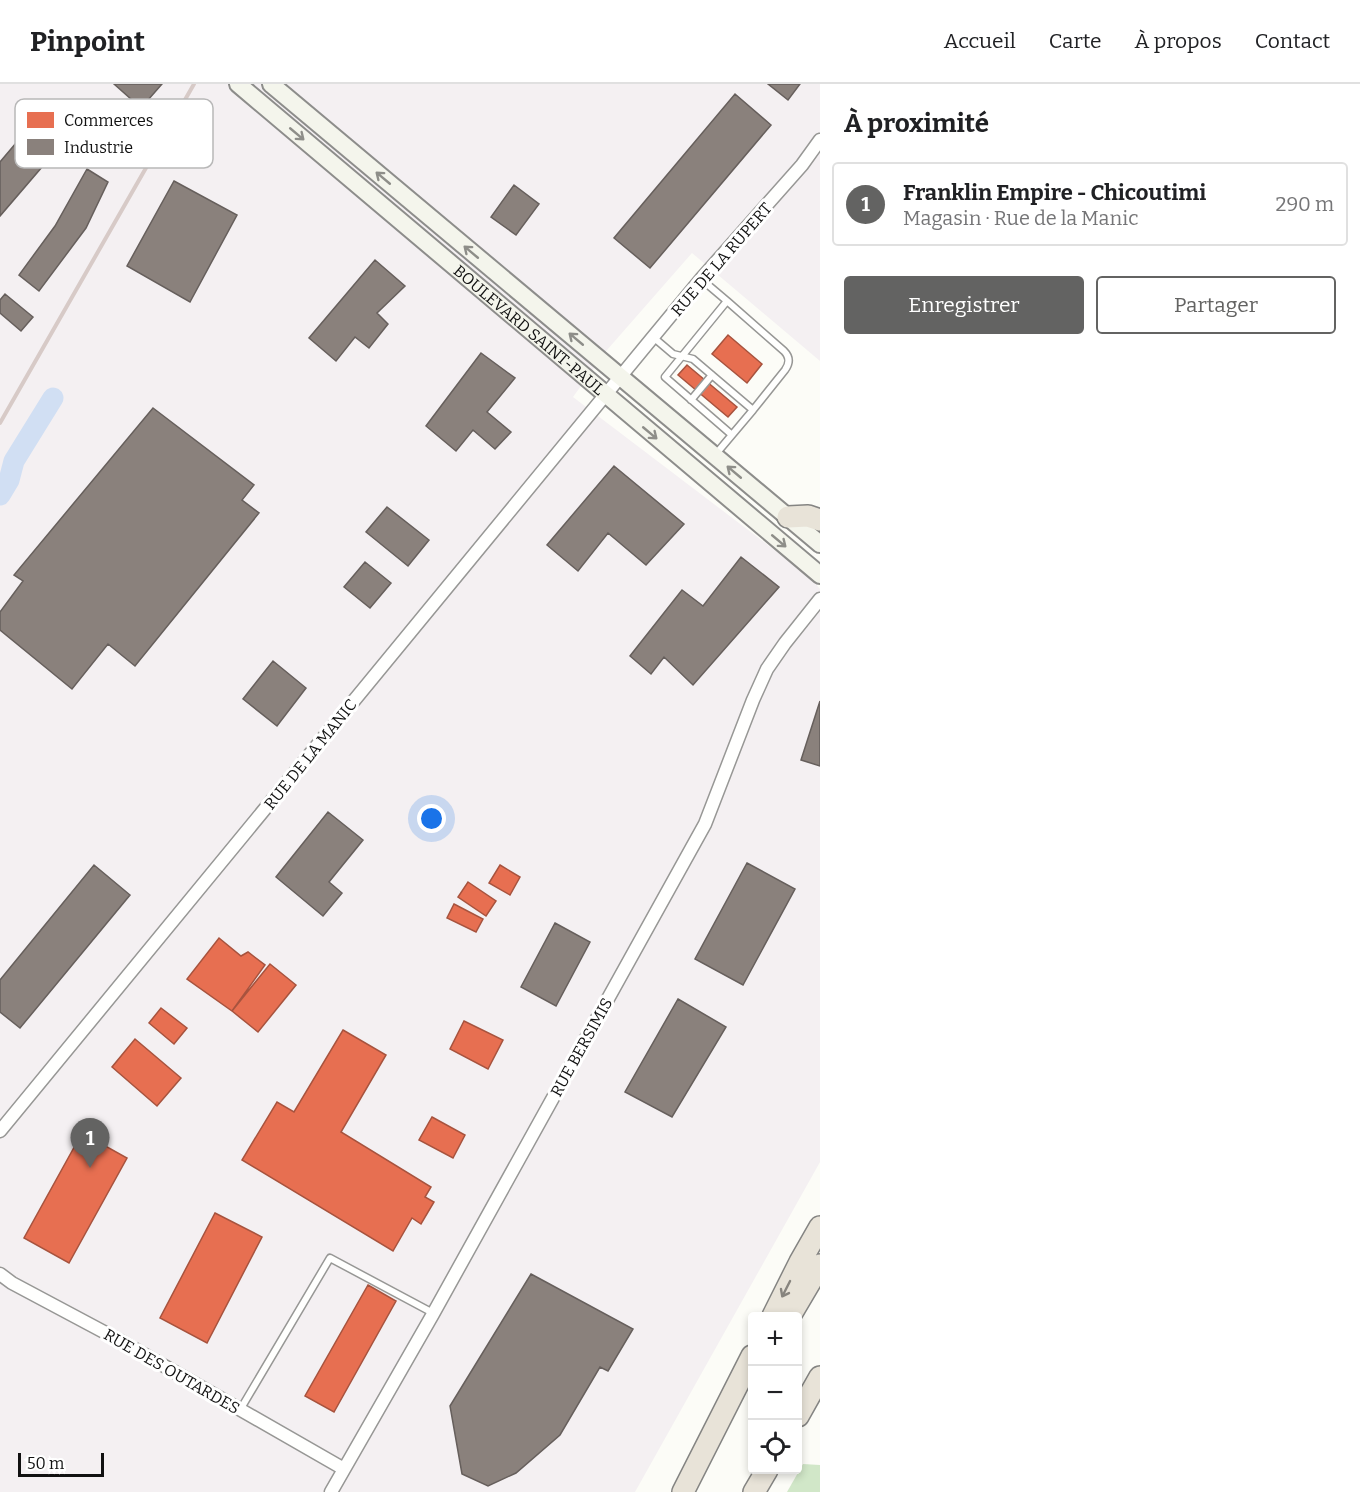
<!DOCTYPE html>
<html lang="fr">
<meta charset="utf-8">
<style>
:root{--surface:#fff;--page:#f6f6f6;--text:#202124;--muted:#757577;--line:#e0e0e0;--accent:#636362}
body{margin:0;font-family:Bitter,serif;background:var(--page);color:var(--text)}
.controls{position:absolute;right:18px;bottom:18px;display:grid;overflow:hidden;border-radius:6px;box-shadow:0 3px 9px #0003}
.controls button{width:54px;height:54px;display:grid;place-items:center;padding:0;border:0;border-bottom:2px solid var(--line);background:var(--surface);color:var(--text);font:30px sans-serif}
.scale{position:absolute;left:18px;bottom:15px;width:86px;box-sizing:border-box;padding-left:6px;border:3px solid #111;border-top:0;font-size:16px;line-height:21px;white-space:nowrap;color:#111;-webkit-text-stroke:4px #fff;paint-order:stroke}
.you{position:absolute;left:432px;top:735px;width:21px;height:21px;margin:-15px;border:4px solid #fff;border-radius:50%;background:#1a73e8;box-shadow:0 0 0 9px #1a73e833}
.badge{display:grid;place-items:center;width:39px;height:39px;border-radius:50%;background:var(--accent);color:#fff;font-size:20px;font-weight:700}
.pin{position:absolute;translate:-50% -50px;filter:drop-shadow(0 2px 3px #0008)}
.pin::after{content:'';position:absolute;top:32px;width:21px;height:18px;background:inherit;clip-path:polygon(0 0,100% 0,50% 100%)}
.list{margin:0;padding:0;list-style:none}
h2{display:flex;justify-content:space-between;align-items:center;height:78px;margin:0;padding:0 24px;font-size:26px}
h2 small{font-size:20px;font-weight:400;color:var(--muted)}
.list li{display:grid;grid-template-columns:39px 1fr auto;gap:18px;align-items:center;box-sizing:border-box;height:84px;margin:0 12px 12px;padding:0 12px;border:2px solid var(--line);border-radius:6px}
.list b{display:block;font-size:22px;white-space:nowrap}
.list p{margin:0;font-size:20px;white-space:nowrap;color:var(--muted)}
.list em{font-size:20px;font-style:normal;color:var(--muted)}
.actions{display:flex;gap:12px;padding:18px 24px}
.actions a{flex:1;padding:14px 0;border:2px solid var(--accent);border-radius:6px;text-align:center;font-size:21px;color:var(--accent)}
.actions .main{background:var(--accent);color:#fff}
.icon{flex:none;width:33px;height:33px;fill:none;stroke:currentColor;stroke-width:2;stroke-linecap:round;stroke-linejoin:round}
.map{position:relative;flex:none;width:820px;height:1408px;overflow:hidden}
header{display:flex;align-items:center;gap:36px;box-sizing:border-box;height:84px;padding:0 30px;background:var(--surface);border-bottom:2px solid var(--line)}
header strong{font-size:28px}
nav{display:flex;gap:33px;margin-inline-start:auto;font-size:21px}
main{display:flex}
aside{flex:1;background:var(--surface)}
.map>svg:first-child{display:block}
.industrial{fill:#f4f0f2}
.forest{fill:#d1e7c8}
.shops{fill:#e76f51;stroke:#a7533e;stroke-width:1.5}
.industry{fill:#8a817c;stroke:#665f5c;stroke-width:1.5}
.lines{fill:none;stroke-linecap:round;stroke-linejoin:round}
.river{stroke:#d1dff3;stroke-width:21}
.lane-casing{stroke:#979795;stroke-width:9}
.street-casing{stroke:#979795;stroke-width:15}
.secondary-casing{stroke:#8d8d8b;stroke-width:20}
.highway-casing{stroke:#848482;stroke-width:24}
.lane{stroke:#fffffe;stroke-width:6}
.street{stroke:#fffffe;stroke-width:12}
.secondary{stroke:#f4f5ec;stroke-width:16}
.highway{stroke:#e8e3d8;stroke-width:21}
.rail{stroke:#d7cac7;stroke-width:4}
.oneway{stroke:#8e8e89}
.oneway2{stroke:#87847e}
.labels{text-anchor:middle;stroke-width:6;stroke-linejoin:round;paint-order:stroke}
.street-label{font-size:16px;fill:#111;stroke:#fff}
.key{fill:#fff;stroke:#b8b8b8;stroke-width:1.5}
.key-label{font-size:16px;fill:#111}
</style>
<header>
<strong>Pinpoint</strong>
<nav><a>Accueil</a><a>Carte</a><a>À propos</a><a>Contact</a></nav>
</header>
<main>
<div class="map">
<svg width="820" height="1408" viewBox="0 0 820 1408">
<rect width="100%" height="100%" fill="#fcfcf7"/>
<path class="industrial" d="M0 0H820V277L692 169 607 266 573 313 810 493 820 505V1078L635 1408H0Z"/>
<path class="forest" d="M803 1380 820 1381V1408H787Z"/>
<path class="shops" d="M728 251 762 280 747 299 712 270Z
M687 281 737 323 728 333 678 291Z
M500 781 520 793 510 811 489 799Z
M468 798 496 817 486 832 458 813Z
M454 820 483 835 476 848 447 834Z
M219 854 241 872 248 868 265 881 232 927 187 895Z
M270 880 296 901 258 948 232 927Z
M161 924 187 944 174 960 149 939Z
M464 937 503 956 488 985 450 965Z
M343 946 386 971 341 1048 431 1103 425 1113 434 1118 421 1140 412 1134 393 1167 242 1076 277 1018 294 1028Z
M135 955 181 994 157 1022 112 983Z
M432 1033 465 1051 453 1074 419 1056Z
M82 1049 127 1074 69 1179 24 1154Z
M215 1129 262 1153 207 1259 160 1234Z
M368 1201 396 1217 334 1328 305 1312Z"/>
<path class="industry" d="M114 0H162L141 24Z
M768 0H800L788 16Z
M735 10 771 41 650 184 614 154Z
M27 46 54 69 0 132V78Z
M87 85 108 98 86 144 39 207 19 191 55 142Z
M174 97 237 131 190 218 127 182Z
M514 101 539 120 516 151 491 133Z
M375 176 405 202 377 229 388 240 369 264 355 253 336 277 309 254Z
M5 210 33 233 21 247 0 229V216Z
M481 269 515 294 487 328 511 348 495 365 473 346 456 367 426 342Z
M153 324 254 401 242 416 259 429 135 582 108 560 72 605 0 546V528L23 497 14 491Z
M614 382 684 440 646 481 608 449 578 487 547 461Z
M387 423 429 456 408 482 366 448Z
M741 473 779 503 693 601 664 573 651 590 630 572 682 506 703 522Z
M365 478 391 499 370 524 344 503Z
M273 577 306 604 277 642 243 615Z
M820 617V682L801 676Z
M328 728 363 756 329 798 342 809 323 832 276 793Z
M747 779 795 805 743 901 695 875Z
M94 781 130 811 20 944 0 928V896Z
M555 839 590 858 556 922 521 903Z
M678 915 726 943 672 1033 625 1008Z
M531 1190 633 1245 608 1287 600 1283 560 1351 516 1389 488 1402 462 1390 450 1322Z"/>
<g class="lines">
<path class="river" d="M0 411 9 396 14 377 53 314"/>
<defs>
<path id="lane" d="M701 195 727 217 665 293 732 351
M727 217 784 267C790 273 790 279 785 286L753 326
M653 253 673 270 693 275 753 326 715 371
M691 316 712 291
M240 1326 330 1174 433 1229"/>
<path id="street" d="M0 1047 653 253 701 195 802 81 820 56
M0 1190 12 1199 119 1256 344 1385
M331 1408 433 1230 705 740 753 616 767 585 785 559 820 515"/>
<g id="secondary">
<path id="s1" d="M238 0 820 491"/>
<path d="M271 0 820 460"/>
</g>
<path id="highway" d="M788 433 808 432 820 436
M773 1232 800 1178 820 1143
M790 1232 820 1181
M798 1332 820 1293
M683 1408 752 1272
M754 1408 767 1386"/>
</defs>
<use href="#lane" class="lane-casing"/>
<use href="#street" class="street-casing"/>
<use href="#secondary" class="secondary-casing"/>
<use href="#highway" class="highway-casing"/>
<use href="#lane" class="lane"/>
<use href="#street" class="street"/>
<use href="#secondary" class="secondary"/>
<use href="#highway" class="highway"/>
<path class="rail" d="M0 339 194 0"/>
</g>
<defs><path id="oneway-shaft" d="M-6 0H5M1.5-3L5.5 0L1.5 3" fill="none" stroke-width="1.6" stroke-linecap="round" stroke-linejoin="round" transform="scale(1.5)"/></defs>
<g class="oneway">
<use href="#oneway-shaft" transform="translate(297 50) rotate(40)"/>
<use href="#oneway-shaft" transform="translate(383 94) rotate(-140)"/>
<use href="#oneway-shaft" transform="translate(471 168) rotate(-140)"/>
<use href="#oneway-shaft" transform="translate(576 255) rotate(-140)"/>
<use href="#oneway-shaft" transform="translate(650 349) rotate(40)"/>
<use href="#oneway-shaft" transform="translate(734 388) rotate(-140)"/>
<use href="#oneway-shaft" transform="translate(779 457) rotate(40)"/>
</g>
<use class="oneway2" href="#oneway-shaft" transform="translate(786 1205) rotate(117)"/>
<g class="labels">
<g class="street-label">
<text transform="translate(721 175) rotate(-49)" y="6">RUE DE LA RUPERT</text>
<text dy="6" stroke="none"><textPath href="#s1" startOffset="381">BOULEVARD SAINT-PAUL</textPath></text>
<text transform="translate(310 670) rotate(-51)" y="6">RUE DE LA MANIC</text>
<text transform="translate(581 963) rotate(-61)" y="6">RUE BERSIMIS</text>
<text transform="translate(172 1287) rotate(30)" y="6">RUE DES OUTARDES</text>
</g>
</g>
<rect x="15" y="15" width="198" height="69" rx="9" class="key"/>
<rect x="27" y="28" width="27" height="16" fill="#e76f51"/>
<rect x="27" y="55" width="27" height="16" fill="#8a817c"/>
<g class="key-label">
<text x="64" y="42">Commerces</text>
<text x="64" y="69">Industrie</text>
</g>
</svg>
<div class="controls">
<button>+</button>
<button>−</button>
<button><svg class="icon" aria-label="locate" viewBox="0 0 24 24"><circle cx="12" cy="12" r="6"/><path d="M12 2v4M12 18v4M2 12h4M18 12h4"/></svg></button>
</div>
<div class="scale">50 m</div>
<div class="you"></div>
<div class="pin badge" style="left:90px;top:1084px">1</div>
</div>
<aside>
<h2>À proximité<small></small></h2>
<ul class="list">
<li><span class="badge">1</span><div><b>Franklin Empire - Chicoutimi</b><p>Magasin · Rue de la Manic</p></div><em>290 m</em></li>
</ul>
<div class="actions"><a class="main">Enregistrer</a><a>Partager</a></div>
</aside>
</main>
